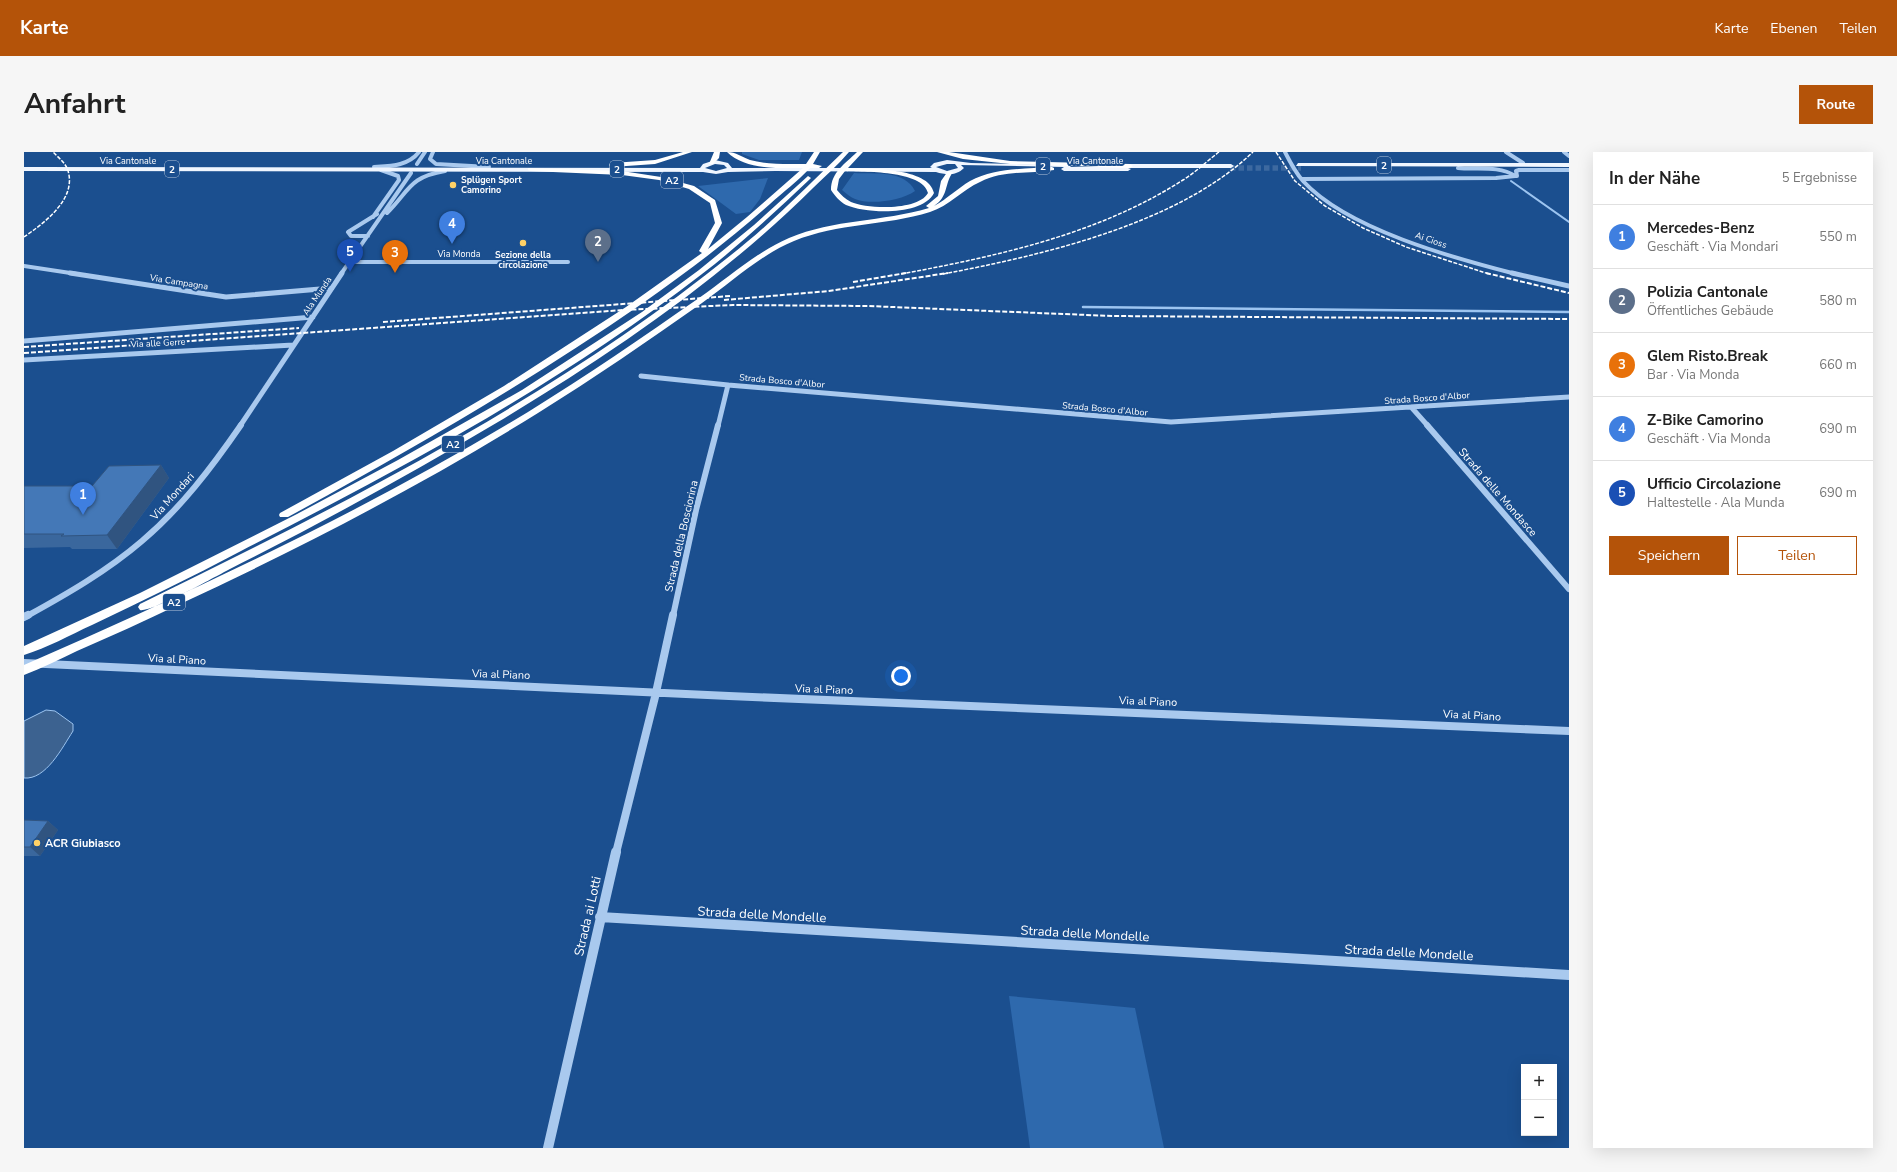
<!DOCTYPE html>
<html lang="de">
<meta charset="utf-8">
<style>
:root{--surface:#fff;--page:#f6f6f6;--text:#222;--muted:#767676;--line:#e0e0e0;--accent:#b45309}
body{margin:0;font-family:"Nunito Sans",sans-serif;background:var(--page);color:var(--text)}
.controls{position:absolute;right:12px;bottom:12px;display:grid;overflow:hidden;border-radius:0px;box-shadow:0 4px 16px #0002}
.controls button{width:36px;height:36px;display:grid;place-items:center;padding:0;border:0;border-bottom:1px solid var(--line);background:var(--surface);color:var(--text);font:20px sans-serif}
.you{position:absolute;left:877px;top:524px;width:14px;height:14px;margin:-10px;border:3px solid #fff;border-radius:50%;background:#1a73e8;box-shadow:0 0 0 6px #1a73e833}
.badge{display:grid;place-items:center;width:26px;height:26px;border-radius:50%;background:var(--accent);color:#fff;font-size:13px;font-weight:700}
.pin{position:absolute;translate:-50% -33px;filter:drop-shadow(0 1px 2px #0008)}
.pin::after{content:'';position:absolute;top:21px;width:14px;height:12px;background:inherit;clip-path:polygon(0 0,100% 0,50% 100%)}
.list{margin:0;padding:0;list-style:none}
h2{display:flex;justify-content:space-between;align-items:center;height:52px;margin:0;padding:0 16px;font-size:17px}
h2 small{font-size:13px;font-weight:400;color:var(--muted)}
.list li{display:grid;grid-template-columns:26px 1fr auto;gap:12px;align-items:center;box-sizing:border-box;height:64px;padding:0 16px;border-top:1px solid var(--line)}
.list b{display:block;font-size:15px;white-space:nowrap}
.list p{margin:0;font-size:13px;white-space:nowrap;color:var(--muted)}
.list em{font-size:13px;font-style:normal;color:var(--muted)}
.actions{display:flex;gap:8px;padding:12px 16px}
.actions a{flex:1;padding:9px 0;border:1px solid var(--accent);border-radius:0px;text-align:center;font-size:14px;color:var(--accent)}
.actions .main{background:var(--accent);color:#fff}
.map{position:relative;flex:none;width:1545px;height:996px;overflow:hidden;border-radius:0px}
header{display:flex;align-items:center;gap:24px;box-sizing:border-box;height:56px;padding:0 20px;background:var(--accent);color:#fff}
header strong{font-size:19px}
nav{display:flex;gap:22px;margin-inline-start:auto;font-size:14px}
.intro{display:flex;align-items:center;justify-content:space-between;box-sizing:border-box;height:96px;padding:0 24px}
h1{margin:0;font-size:28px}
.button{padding:10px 18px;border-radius:0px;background:var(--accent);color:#fff;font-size:14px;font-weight:700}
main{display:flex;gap:24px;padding:0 24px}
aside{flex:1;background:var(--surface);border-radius:0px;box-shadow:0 4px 16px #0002}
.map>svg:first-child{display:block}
.green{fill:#2e69ad}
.water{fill:#3c6290;stroke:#9cc4f0}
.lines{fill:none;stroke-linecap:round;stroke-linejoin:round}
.stream-far1{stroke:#9cc4f0;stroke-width:2}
.stream{stroke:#9cc4f0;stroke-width:2.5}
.major-tunnel{stroke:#3d69a0;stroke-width:5.5;stroke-dasharray:5.5 3;stroke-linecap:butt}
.minor-far4{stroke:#a9c9ee;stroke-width:4}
.minor-far3{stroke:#a9c9ee;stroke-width:5}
.minor-far2{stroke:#a9c9ee;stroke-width:6}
.minor-far1{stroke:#a9c9ee;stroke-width:8}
.minor{stroke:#a9c9ee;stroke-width:10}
.major{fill:#f0f6ff;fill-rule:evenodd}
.highway{fill:#fff;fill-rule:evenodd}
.rail-far1{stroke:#fff;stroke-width:1.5;stroke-dasharray:4 1.5;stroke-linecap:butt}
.rail{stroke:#fff;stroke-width:2;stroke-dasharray:5 2;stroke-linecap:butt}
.wall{fill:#3a679d}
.shaded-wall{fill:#305480}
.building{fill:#4478b7;stroke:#305480}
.poi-dot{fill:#ffd166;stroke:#1b4f8f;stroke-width:1.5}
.labels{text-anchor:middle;stroke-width:4;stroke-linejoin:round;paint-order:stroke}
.far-street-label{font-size:9px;fill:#fff;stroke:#1b4f8f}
.far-poi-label{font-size:9px;font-weight:bold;fill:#fff;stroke:#1b4f8f;text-anchor:start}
.shield{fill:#1b4f8f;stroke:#bbcadd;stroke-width:1}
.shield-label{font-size:10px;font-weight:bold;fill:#fff}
.street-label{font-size:11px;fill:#fff;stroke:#1b4f8f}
.poi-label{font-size:11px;font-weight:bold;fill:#fff;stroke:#1b4f8f;text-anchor:start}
.near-street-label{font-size:13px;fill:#fff;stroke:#1b4f8f}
</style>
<header>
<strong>Karte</strong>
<nav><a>Karte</a><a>Ebenen</a><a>Teilen</a></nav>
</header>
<div class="intro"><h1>Anfahrt</h1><a class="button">Route</a></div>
<main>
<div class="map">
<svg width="1545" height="996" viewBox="0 0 1545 996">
<rect width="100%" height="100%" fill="#1b4f8f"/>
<path class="green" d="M718 0H778L775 8H735L718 2Z
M830 21C851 22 881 18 891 39 877 49 846 53 831 47 826 45 822 41 818 38Z
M744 26 736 47 726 60 712 62 674 34Z
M985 844 1111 856 1140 996H1006Z"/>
<path class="water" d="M22 558 31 559 49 572V579C38 596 22 628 0 626V569Z"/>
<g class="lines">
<path class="stream-far1" d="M1487 29 1545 70"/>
<path class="stream" d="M1059 155 1545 160"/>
<path class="major-tunnel" d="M1206 16H1277"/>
<path class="minor-far4" d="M409 0 406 7 412 12 465 15
M1261 0C1266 10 1271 20 1279 29 1323 77 1429 106 1492 122
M1482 0 1499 11
M1540 0 1545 4
M393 12 401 0
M350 15C367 14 384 14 395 0
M1434 16C1452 18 1475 13 1491 24
M1491 24H1493L1492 19 1495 18H1545
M1278 27 1472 26 1491 24
M363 61C386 38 385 25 421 19
M349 65 375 28 374 24 357 18
M344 84H327L324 80 353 62
M326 110H544
M0 114 53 122
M317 122 387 21"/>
<path class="minor-far3" d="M46 121 202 145 308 136
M1488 121 1545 134
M0 189 289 165
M0 208 269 193
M617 224 704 233 1147 270 1545 245
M1388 256 1404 274
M216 274 318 121
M694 274 704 233"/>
<path class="minor-far2" d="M1403 273 1545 437
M3 464C43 442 83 419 118 389 157 356 188 315 217 273
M649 464 672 358 694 273"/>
<path class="minor-far1" d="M0 465 4 463
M0 511 705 544 1545 579
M592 701 631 545 649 463"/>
<path class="minor" d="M576 765 1545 823
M524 996 592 700"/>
<path class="major" d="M691 8 704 11 708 16H908L906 15 910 11 923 8 947 11 1048 13 1046 15H1096L1093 14 1096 12H1207L1210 14 1207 16H1104L1107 17 1104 19H1040L1037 17 1040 15 937 13 940 16C932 24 922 23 912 20L751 19 704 20 692 22 679 20 0 19V15L676 16 679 12ZM691 12 700 13 703 16 692 19 681 16ZM923 12H931L934 16 923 19 912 15Z
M1274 11H1545V15L1272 14Z"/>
<path class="highway" d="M659 0H668L631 12 588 15 585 13 588 11 631 8Z
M690 0H696L695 6 689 12H685Z
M703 0C712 0 718 5 726 8 744 13 764 12 782 12L790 0H796L789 12 798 14 795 16H786C774 29 759 40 746 52 706 88 663 120 619 151 505 230 385 299 264 365H256L255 363 256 361 369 299 480 234 602 155 678 101 675 99 691 71 686 51 665 37 635 28 598 23 506 19 504 18V16L598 19 637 25 670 34 691 48 698 71 684 97 723 65 779 16C755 16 721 18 703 0Z
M819 0H825C814 13 801 24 789 36 695 129 587 202 474 270 386 322 296 372 204 418 191 425 126 461 116 458L114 455 116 452C319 353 531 245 707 103 747 72 782 35 819 0Z
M833 0H839L824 16C844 17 905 15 910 41 898 64 843 62 822 53 815 49 811 44 807 38 807 20 821 12 833 0ZM821 19C838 20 899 18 904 41 894 59 843 57 827 50 821 47 817 43 813 38L815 27Z
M913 0H925L986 9 1106 12 1109 14 1106 16 986 12 939 7Z
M1028 15 1030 16V18C1005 22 979 18 956 30 938 38 925 54 906 60 861 74 814 71 770 89 736 103 708 130 678 151 624 189 570 226 514 261 398 333 277 396 154 453 121 469 87 484 53 499 36 507 18 516 0 523V513C173 437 343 358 504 260 562 224 619 185 675 146 704 126 732 100 765 86 810 67 858 70 905 56L902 54 914 44 917 29 924 19 929 20C920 32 925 44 910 54 923 47 934 36 946 29 971 16 1000 17 1028 15Z
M784 24 787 26 786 27C751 60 716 93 678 122 536 232 377 317 217 399 168 425 118 449 68 473 46 483 23 496 0 503V494L116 441 273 362 374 308 498 238 618 160 675 118 730 73Z"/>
<path class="rail-far1" d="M1252 0 1271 29 1301 54 1339 76 1382 95 1465 122
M0 85C20 71 55 46 43 16 40 10 34 5 29 0
M877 122C974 104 1075 82 1159 28 1172 20 1183 9 1195 0
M919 122C1019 103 1154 72 1229 0"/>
<path class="rail" d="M1462 121 1545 141
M829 130 882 121
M700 148 805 139 924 121
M359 170 706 144
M0 195 275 176
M0 201 599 158 709 153 844 154 1088 164 1545 167"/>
</g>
<path class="wall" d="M137 313 145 326 93 397H48L46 395 0 396V334H68Z
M0 668 24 669 34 678 16 704H0Z"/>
<path class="shaded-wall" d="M137 313 145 326 93 397 83 383Z
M24 669 34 678 16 704 6 695Z"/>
<path class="building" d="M137 313 83 383 37 384 40 382H0V334H68L85 314Z
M0 668 24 669 6 695H0Z"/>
<g class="poi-dot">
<circle cx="429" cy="33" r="4"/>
<circle cx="499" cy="91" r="4"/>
<circle cx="13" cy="691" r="4"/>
</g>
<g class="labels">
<g class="far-street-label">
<text x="104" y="12">Via Cantonale</text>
<text x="480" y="12">Via Cantonale</text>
<text x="1071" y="12">Via Cantonale</text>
<text transform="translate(1407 88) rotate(19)" y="3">Ai Cioss</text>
<text x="435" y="105">Via Monda</text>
<text transform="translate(155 130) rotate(9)" y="3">Via Campagna</text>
<text transform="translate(293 144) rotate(-56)" y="3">Ala Munda</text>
<text transform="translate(134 191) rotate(-3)" y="3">Via alle Gerre</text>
<text transform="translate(758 229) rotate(5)" y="3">Strada Bosco d'Albor</text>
<text transform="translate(1403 246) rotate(-4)" y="3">Strada Bosco d'Albor</text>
<text transform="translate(1081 257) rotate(5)" y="3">Strada Bosco d'Albor</text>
</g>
<g class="far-poi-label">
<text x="437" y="31">Splügen Sport<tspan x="437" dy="10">Camorino</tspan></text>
<text x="499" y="106" text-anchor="middle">Sezione della<tspan x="499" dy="10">circolazione</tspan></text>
</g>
<g class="shield">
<rect x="1353" y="5" width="14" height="16" rx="3"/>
<rect x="1012" y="6" width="14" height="16" rx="3"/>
<rect x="141" y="9" width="14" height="16" rx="3"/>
<rect x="586" y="9" width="14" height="16" rx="3"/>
<rect x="637" y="20" width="22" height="16" rx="3"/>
<rect x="418" y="284" width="22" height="16" rx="3"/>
<rect x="139" y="442" width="22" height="16" rx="3"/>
</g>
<g class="shield-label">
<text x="1360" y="17">2</text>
<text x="1019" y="18">2</text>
<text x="148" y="21">2</text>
<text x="593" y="21">2</text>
<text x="648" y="32">A2</text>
<text x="429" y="296">A2</text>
<text x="150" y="454">A2</text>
</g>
<g class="street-label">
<text transform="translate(1474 340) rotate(49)" y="4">Strada delle Mondasce</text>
<text transform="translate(148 344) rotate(-48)" y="4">Via Mondari</text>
<text transform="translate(657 384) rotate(-77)" y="4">Strada della Bosciorina</text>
<text transform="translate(153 507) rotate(3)" y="4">Via al Piano</text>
<text transform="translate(477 522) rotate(2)" y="4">Via al Piano</text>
<text transform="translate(800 537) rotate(2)" y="4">Via al Piano</text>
<text transform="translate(1124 549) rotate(2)" y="4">Via al Piano</text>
<text transform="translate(1448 563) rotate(3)" y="4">Via al Piano</text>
</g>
<g class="poi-label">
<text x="21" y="695">ACR Giubiasco</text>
</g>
<g class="near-street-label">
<text transform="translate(738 762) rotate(3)" y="5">Strada delle Mondelle</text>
<text transform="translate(563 764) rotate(-77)" y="5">Strada ai Lotti</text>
<text transform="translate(1061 781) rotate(3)" y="5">Strada delle Mondelle</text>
<text transform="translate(1385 800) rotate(3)" y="5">Strada delle Mondelle</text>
</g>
</g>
</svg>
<div class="controls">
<button>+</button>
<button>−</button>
</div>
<div class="you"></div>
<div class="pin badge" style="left:59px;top:363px;background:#3f7fe0">1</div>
<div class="pin badge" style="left:574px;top:110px;background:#5c6f8a">2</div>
<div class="pin badge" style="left:371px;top:121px;background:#e8710a">3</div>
<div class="pin badge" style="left:428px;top:92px;background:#3f7fe0">4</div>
<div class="pin badge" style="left:326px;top:120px;background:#1a4fb4">5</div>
</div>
<aside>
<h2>In der Nähe<small>5 Ergebnisse</small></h2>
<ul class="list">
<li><span class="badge" style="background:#3f7fe0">1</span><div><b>Mercedes-Benz</b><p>Geschäft · Via Mondari</p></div><em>550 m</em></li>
<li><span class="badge" style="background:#5c6f8a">2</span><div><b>Polizia Cantonale</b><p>Öffentliches Gebäude</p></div><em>580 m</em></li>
<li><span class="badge" style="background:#e8710a">3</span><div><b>Glem Risto.Break</b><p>Bar · Via Monda</p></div><em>660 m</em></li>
<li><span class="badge" style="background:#3f7fe0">4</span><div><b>Z-Bike Camorino</b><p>Geschäft · Via Monda</p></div><em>690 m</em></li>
<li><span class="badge" style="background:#1a4fb4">5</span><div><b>Ufficio Circolazione</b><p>Haltestelle · Ala Munda</p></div><em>690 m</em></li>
</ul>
<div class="actions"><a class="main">Speichern</a><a>Teilen</a></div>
</aside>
</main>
